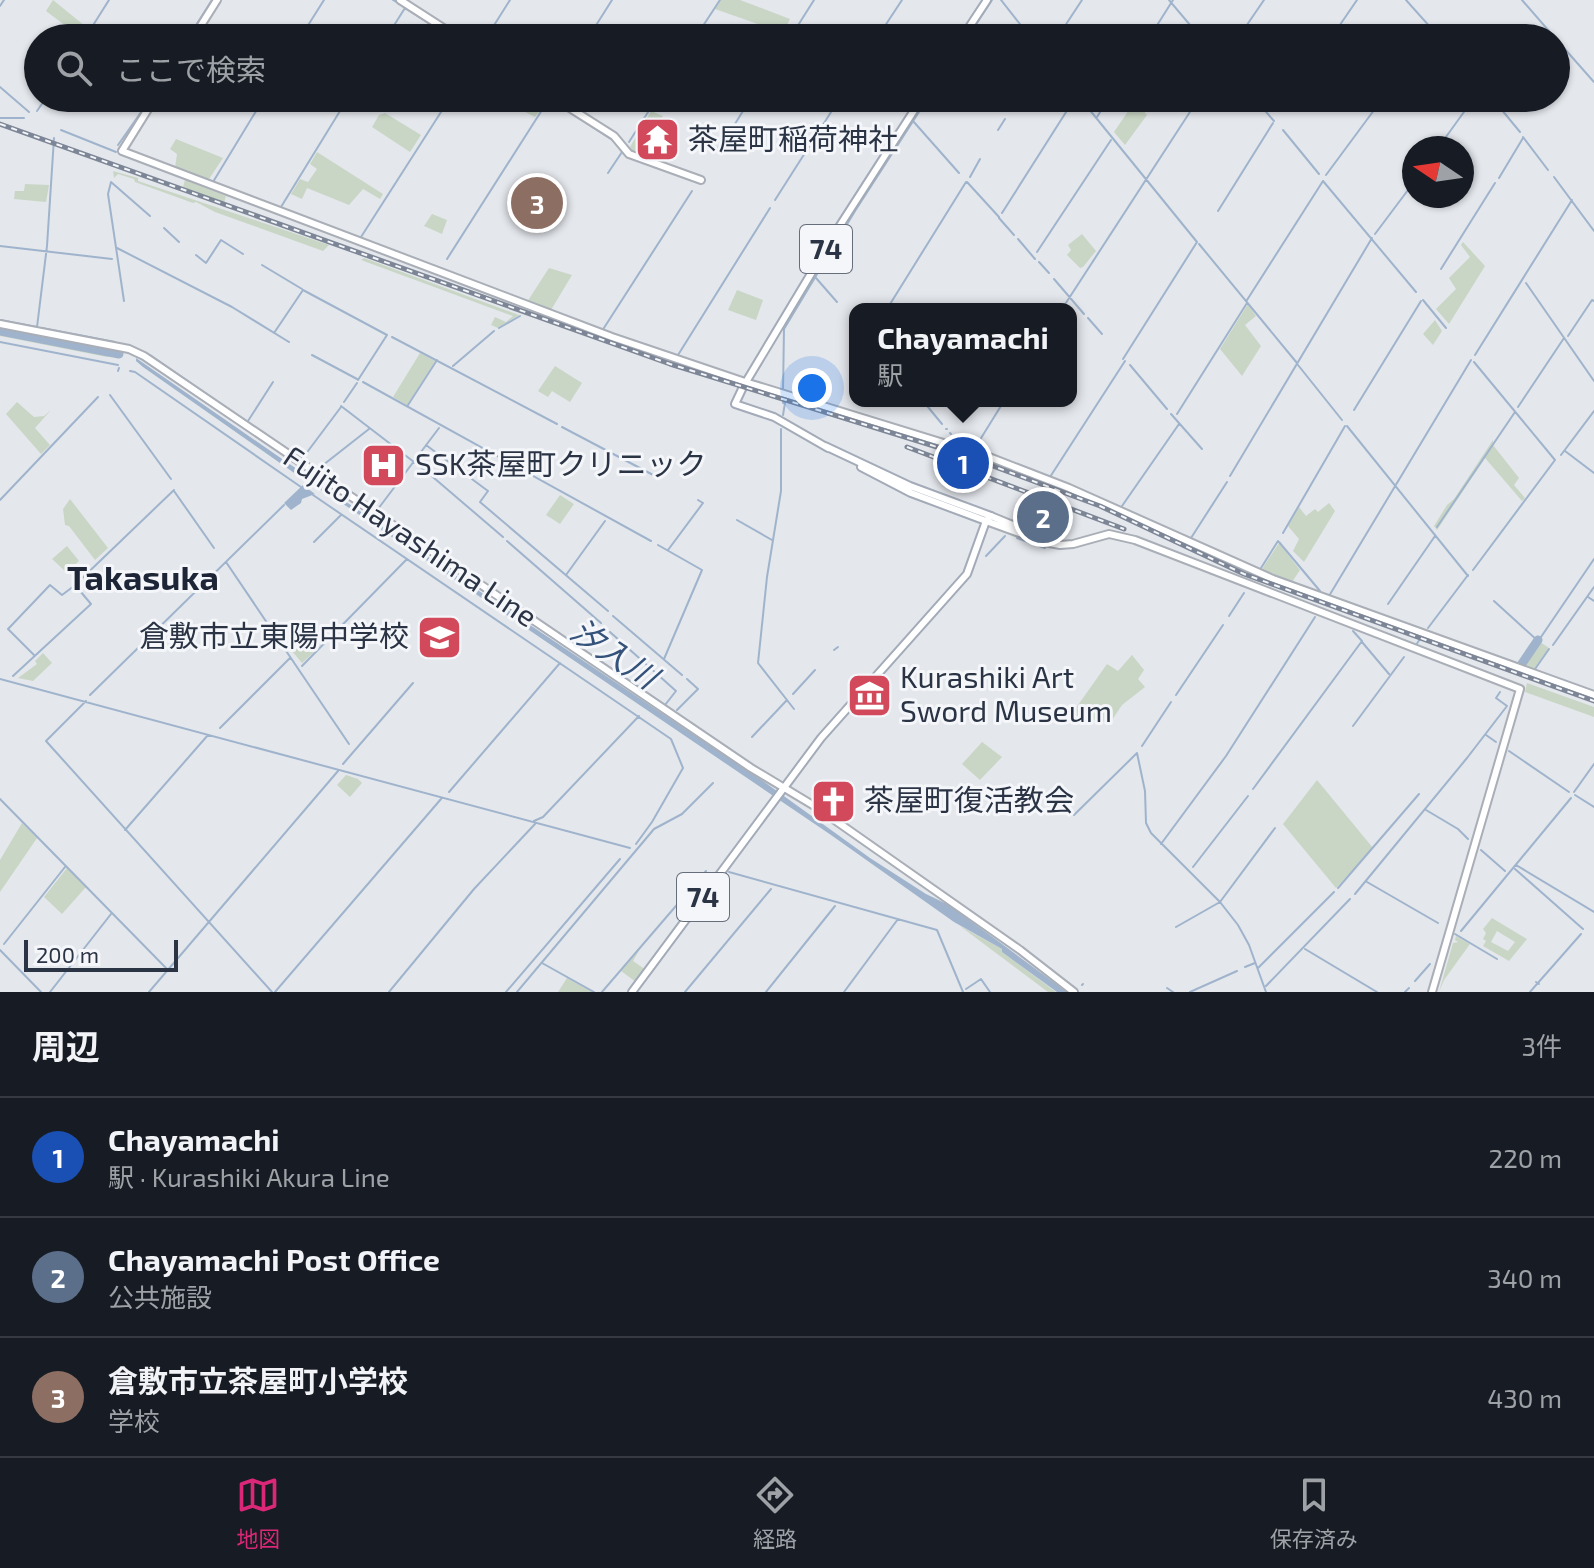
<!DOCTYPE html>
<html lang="ja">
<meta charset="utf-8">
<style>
:root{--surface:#171b24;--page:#242831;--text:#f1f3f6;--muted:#9ea1a6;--line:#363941;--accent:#db2777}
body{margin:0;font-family:"Exo 2","Noto Sans JP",sans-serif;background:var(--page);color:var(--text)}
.compass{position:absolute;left:1402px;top:136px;width:72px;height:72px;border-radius:50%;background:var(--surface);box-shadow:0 2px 6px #0004;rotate:283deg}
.scale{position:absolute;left:24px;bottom:20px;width:154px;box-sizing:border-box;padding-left:8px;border:4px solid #2b3445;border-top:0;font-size:22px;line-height:28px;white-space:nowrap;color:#2b3445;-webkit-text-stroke:6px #f4f6f9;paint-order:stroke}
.you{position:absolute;left:812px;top:388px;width:28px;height:28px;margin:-20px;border:6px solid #fff;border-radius:50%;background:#1a73e8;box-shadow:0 0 0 12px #1a73e833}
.badge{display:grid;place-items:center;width:52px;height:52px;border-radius:50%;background:var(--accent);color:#fff;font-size:26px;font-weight:700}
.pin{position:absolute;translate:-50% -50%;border:4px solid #fff;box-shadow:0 2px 8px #0006}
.popup{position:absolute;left:849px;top:303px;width:228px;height:104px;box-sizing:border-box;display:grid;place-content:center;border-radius:16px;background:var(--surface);filter:drop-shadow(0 2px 6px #0005);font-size:26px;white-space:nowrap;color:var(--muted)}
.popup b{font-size:30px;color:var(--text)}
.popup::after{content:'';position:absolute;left:50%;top:100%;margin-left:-16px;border:16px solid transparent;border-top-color:var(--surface)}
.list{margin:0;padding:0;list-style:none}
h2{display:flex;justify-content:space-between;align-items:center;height:104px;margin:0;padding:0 32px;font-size:34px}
h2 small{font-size:26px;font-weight:400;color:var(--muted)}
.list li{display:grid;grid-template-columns:52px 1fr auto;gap:24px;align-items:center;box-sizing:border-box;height:120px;padding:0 32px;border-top:2px solid var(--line)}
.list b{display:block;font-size:30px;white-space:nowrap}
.list p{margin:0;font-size:26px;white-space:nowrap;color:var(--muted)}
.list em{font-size:26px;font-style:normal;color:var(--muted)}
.icon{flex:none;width:44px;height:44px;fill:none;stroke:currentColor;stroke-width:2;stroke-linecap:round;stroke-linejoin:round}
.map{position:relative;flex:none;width:1594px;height:992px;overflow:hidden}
.search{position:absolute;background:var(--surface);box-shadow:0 2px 6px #0004;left:24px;right:24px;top:24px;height:88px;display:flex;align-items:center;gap:20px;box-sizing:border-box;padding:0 28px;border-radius:44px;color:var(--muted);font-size:30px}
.sheet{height:464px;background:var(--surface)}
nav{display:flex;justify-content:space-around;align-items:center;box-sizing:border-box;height:112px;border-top:2px solid var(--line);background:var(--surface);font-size:22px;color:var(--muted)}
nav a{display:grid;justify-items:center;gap:4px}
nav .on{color:var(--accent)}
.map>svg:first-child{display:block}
.green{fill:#c9d6c5;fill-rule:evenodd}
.water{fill:#9fb4cc}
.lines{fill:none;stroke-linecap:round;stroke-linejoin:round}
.stream{stroke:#9fb4cc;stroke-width:2}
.river{stroke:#9fb4cc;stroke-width:9}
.secondary-casing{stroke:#a9aeb7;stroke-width:10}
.primary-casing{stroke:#a3abb8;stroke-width:10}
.secondary{stroke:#fff;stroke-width:6}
.primary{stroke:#fff;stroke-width:6}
.rail-casing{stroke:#7d8696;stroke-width:5}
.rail{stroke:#f4f6f9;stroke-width:2;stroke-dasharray:6;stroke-linecap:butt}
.labels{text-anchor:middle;stroke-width:6;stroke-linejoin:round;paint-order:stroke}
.shield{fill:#f4f6f9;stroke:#676e7b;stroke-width:2}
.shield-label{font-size:28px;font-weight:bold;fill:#2b3445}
.poi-label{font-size:30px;fill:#2b3445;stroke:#f4f6f9;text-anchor:start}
.street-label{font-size:30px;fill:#2b3445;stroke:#f4f6f9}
.water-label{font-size:32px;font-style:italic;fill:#34527a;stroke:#f4f6f9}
.quarter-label{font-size:34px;font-weight:bold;fill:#1d2536;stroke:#f4f6f9}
</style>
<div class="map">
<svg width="1594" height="992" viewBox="0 0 1594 992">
<rect width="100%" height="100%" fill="#e4e7ec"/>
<path class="green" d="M53 0 85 26 81 34 77 31 75 33 46 11Z
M721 0H740L790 19 784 31 780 32 715 9Z
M505 98 519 103 523 98H541L545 103 535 117 503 101Z
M1135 101 1147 115 1125 145 1114 132Z
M651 111 663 116 653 135 648 133 649 126C641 127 639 135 640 143L645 140 648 145 650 142 658 146 656 155 663 157 662 161 632 150 630 147Z
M385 113 421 135 410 152 372 127 379 115Z
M176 139 223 158 209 179 175 168 177 154 170 149Z
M317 152 383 194 380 199 363 189 349 205 307 188 302 199 291 194 300 179 308 182 317 169 310 164Z
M113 171 138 178V181L329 245 323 251 215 212 196 202 193 203 135 182 134 179 118 174 114 178Z
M185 180 226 196 224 203 183 187Z
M25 184 49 185 46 202 14 199 15 191H24Z
M432 214 447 220 442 234 424 226Z
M1082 234 1096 251 1083 267 1080 268 1067 255 1071 250 1068 245Z
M1463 242 1485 266 1449 324 1436 309 1456 289 1449 278 1470 257 1461 245Z
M364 258 519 315 498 328 491 325 495 317 506 322 513 316 361 260Z
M549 268 572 275 551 310 527 302Z
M737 290 763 300 756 320 728 310Z
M1248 304 1256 316 1245 325 1261 346 1242 376 1220 349Z
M1435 320 1442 331 1433 345 1423 334Z
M0 333 113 355 107 357 0 336Z
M420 353 435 361 407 405 393 397Z
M555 366 582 383 570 402 552 391 548 397 538 391Z
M17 402 34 417 44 416 51 410 35 428 50 445 41 454 6 414Z
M1493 440V445L1519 478 1514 485 1525 498 1522 501 1485 458 1437 530 1434 526 1447 505 1454 499Z
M560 495 574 504 560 524 546 515Z
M70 499 108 548 95 560 69 526 65 525 63 509Z
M1329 503 1335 511 1304 562 1293 551 1299 539 1288 526 1299 507 1306 516 1315 509 1318 512Z
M1279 543 1300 570 1292 582 1262 569Z
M67 546 79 561 66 572 52 559Z
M300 632 314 652 302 663 292 651 299 644 294 639Z
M1540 642 1549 648 1533 670 1522 666Z
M43 653 52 663 33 681 18 678 37 664 35 661Z
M1132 655 1144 670 1138 679 1145 687 1122 705 1110 723 1071 715 1107 664 1118 671Z
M1527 683 1594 707V717L1525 692Z
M982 742 1002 757 980 780 962 764Z
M346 775 358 779 362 783 350 797 337 785Z
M1317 780 1373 848 1336 888 1283 824Z
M22 823 37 838 0 892V860Z
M67 868 86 887 62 914 44 897Z
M1492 918 1527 939 1509 961 1483 946 1486 941 1483 939 1486 933 1483 929ZM1497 931 1515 942 1508 951 1491 942Z
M960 926 1002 949V952L1056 992H1048Z
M1456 936 1470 944 1444 980 1439 992 1453 943 1458 942 1455 940Z
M640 949 633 961 646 970 636 982 621 971Z
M567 978 592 992H558Z"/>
<path class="water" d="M136 358 285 461 763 781 870 858 926 894 949 905 1067 992H1057L1002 952V949L954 922 831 835 333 497 307 482 143 367 136 361Z
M303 485 315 494 302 499 301 503 291 510 284 503Z"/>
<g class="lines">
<path class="stream" d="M393 0 398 3
M1001 0 1031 38
M1169 0 1201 38
M1406 0 1440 38
M1522 0 1555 38
M0 6 4 0
M85 38 109 0
M188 38 212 0
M300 38 324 0
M386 38 405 8 452 38
M486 38 510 0
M588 38 612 0
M695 38 720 0
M790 38 814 0
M877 38 902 0
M967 38 992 0
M1057 38 1082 0
M1149 38 1173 0
M1238 38 1264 0
M1331 38 1357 0
M1425 38 1431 29
M1556 39 1594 82
M0 87 29 112
M1080 98 1197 242 1123 359
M1254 98 1274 121
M1492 98 1520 132
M555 103 614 141
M1281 109 1289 98
M37 111 46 98
M1010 111 1018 98
M1097 117 1109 98
M0 118H24
M913 121 959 173
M61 130 116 152
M998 130 1005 119
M1283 130 1319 174
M730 132 751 98
M1523 137 1548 170
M629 142 657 98
M118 145 151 98
M1438 148 1474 98
M716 152 721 143
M124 155 515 304
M608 173 622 152
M1326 175 1383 98
M970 177 980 159
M1554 177 1594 231
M1499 178 1523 138
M1323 181 1416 292
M213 182 264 98
M967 182 999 217
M775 200 840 98
M281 207 348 98
M1218 211 1273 123
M1002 213 1075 98
M999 218 1014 235
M164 228 179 242
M1375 234 1414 182
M361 237 450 98
M1018 239 1035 259
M1199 244 1297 363
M0 246 112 259
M117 248 232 307 289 342
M1037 252 1111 140
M196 255 206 263 221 240 243 254
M447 259 549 99
M1039 262 1049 273
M262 265 302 289
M1441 269 1495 183
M816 278 837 302
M1054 279 1084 314
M1526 283 1594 381
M1247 300 1323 181
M1423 300 1446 328
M124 301 108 194 111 182 150 216
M887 309 966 182
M1062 309 1199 98
M1088 318 1102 334
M0 320 115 342
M37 327 47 246 54 138
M499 328 520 316
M602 331 692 191
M274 333 303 290 387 335 358 380
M1568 336 1592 300 1594 301
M392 337 557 424
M0 342 118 365
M150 355 258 430
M312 355 357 379
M678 355 770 208
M1475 355 1572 200
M1130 365 1167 409
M1298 365 1342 420
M453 366 494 331
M118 371 119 368
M130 371 135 372 301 487
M363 382 651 541
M783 390 784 329 855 211 928 98
M110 395 171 479
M783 398V403H785L783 415
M923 401 942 424
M344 402 357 383
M408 405 437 360
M341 406 427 472 503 537
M1518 407 1564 338
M1354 410 1421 301
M1171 414 1202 449
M1177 414 1247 303
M248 421 273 382
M1347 426 1468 576
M562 427 657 477
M781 429V491L767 577 758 663 794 709
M946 429H947
M950 433 951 434
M956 437 978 443 1004 401
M426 445 488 491 480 502 608 611
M1565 451 1594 473
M1561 455 1594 411
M302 459 341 407
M318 469 369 429
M1230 476 1372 238
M1050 477 1125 361
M339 485 660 702
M174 491 214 548
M313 495 671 739 683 768 652 822 636 844
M0 500 98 397
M1122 506 1179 424
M378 509 439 428
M737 520 772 540
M1437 527 1515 412
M1283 533 1345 426
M1017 538 1045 548
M1191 538 1227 482
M507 541 601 623
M314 542 341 515
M1279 542 1320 591
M658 545 702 570 664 659
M668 550 703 503 698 500
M986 556 1005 536
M226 562 349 744
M1261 568 1278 541
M1473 570 1555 460 1474 362
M566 575 605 521
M1256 575 1266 579
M1329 596 1471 360
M1313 597 1341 607
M1588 597 1594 601
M1494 601 1538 641
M1388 604 1435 536
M1347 609 1416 634
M613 616 682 675
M1229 616 1244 593
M1428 628 1468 575
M610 632 676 691 665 705
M1541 637 1594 559
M1437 641 1515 670
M1362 642 1389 674
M1416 645 1422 636
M1553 645 1594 587
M834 650 838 647
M34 655 8 629 50 585 62 595 74 586
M302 666 407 559
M1535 669 1549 649
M13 676 91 604 75 585 174 490
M1531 677 1594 699
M0 679 630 848
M793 694 815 670
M90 695 284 505
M1176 695 1223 625
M86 701 46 741 272 992
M677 710 698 689 687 679
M1353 726 1404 657
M220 728 290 658
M1486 735 1496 742
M752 737 787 700
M1142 746 1171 702
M1509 751 1569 792
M343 764 413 683
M1253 789 1362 641 1353 631
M449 792 560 663
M1574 792 1594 764
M1575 795 1594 807
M0 799 167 969
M1426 810 1458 829 1468 839
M1074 815 1137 753 1145 791 1146 823 1151 833 1220 902 1238 925 1249 945 1266 992
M534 821 543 817 639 716
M125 830 208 735
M1161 844 1226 756 1315 617
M1481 850 1505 871
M1516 865 1594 912
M1193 867 1248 796
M1515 869 1583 929
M729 872 937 930 963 992
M1367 882 1438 923
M1338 888 1419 794
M1355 894 1467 758 1507 706 1496 698 1500 692
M1176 927 1220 902 1275 828
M1461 931 1571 798
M1455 934 1497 959
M4 944 65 867
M1305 949 1377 992
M0 950 41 992
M542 963 594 992
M1245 967 1255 963
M1258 968 1334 892
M1415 981 1430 964
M1536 982 1539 984
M1082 985 1083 984
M1266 986 1350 899
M1167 988 1173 992
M966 989 981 979 990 992
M50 992 111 914
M149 992 338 771
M275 992 441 799
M389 992 474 889 535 824
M506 992 620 859
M517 992 654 829 682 814 713 783
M602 992 706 871
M685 992 771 889
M766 992 835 906
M844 992 898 919
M1190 992 1237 971
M1405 992 1409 988
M1530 992 1581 934"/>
<path class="river" d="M0 331 119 354
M1521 665 1538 640"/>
<defs>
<path id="secondary" d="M400 0 459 38
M193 38 217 0
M155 98 122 151 612 337 745 382 989 457 1069 488 1273 579 1594 695
M554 98 614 136 629 154 701 180
M0 324 129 349 144 356 751 768 816 807 1020 950 1074 992
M991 516 1044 538
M986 521 1044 542 1060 545 1073 544 1109 534 1135 540 1520 689 1432 992"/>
<path id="primary" d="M962 38 987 0
M828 448 774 417 735 404 743 387 839 227 922 98
M861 467 911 493 986 521
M632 992 821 738 967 574 986 521 991 516 910 486 825 446"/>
</defs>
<use href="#secondary" class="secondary-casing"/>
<use href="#primary" class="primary-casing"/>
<use href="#secondary" class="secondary"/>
<use href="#primary" class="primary"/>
<defs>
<path id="rail" d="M0 124 670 364 966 456 1100 506 1244 574 1594 701
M907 447 1124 529"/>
</defs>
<use href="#rail" class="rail-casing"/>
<use href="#rail" class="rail"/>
</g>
<defs>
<symbol id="temple-square" viewBox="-11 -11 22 22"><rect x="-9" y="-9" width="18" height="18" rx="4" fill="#d1495b" stroke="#f4f6f9"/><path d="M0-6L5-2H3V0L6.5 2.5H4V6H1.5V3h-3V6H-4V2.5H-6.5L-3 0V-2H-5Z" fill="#fff"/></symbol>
<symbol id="hospital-square" viewBox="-11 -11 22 22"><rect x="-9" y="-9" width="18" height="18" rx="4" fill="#d1495b" stroke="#f4f6f9"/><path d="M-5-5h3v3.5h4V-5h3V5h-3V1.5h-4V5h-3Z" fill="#fff"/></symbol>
<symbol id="school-square" viewBox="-11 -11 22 22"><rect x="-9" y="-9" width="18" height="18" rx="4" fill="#d1495b" stroke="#f4f6f9"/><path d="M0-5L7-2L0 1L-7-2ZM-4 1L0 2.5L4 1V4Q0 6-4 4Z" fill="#fff"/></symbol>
<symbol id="museum-square" viewBox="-11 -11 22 22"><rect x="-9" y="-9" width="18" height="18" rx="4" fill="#d1495b" stroke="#f4f6f9"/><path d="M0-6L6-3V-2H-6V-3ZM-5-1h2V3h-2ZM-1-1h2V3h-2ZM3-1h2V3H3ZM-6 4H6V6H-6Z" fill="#fff"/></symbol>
<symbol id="church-square" viewBox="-11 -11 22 22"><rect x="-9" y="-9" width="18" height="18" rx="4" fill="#d1495b" stroke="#f4f6f9"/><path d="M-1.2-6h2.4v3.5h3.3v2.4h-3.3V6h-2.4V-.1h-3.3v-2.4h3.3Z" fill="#fff"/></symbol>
</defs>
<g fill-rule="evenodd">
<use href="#temple-square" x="632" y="114" width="51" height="51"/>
<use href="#hospital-square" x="358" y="440" width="51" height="51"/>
<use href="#school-square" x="414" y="612" width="51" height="51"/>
<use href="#museum-square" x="844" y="670" width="51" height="51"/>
<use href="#church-square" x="808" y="776" width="51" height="51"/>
</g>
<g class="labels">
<g class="shield">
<rect x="800" y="225" width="52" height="48" rx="6"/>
<rect x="677" y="873" width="52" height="48" rx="6"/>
</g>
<g class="shield-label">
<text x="826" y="259">74</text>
<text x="703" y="907">74</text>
</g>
<g class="poi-label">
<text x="688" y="150">茶屋町稲荷神社</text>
<text x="415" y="475">SSK茶屋町クリニック</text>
<text x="409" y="647" text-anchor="end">倉敷市立東陽中学校</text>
<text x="900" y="688">Kurashiki Art<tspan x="900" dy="34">Sword Museum</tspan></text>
<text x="864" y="811">茶屋町復活教会</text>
</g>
<g class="street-label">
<text transform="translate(410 537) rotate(34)" y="10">Fujito Hayashima Line</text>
</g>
<g class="water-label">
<text transform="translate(614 654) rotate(34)" y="11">汐入川</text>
</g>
<g class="quarter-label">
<text x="143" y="590">Takasuka</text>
</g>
</g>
</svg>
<svg class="compass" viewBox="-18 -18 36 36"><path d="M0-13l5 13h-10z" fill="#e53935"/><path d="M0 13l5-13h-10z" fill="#9ea1a6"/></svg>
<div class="scale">200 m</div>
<div class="you"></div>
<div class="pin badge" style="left:963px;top:463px;background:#1a4fb4">1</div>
<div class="popup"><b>Chayamachi</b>駅</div>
<div class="pin badge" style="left:1043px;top:517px;background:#5c6f8a">2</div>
<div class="pin badge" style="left:537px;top:203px;background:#8d6e63">3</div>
<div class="search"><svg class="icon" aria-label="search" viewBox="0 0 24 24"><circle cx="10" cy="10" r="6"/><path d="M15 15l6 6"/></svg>ここで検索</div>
</div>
<section class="sheet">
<h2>周辺<small>3件</small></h2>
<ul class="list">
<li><span class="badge" style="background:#1a4fb4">1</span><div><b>Chayamachi</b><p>駅 · Kurashiki Akura Line</p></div><em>220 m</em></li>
<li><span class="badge" style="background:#5c6f8a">2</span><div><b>Chayamachi Post Office</b><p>公共施設</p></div><em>340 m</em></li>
<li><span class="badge" style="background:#8d6e63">3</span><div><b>倉敷市立茶屋町小学校</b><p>学校</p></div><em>430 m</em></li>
</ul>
</section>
<nav>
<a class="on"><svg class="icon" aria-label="map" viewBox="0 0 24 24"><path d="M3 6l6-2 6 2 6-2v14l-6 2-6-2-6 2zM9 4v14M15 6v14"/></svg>地図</a>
<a><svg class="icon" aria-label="directions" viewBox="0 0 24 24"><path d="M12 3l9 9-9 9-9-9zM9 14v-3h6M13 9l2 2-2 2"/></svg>経路</a>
<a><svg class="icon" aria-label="saved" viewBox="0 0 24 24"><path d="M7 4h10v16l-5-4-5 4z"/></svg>保存済み</a>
</nav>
